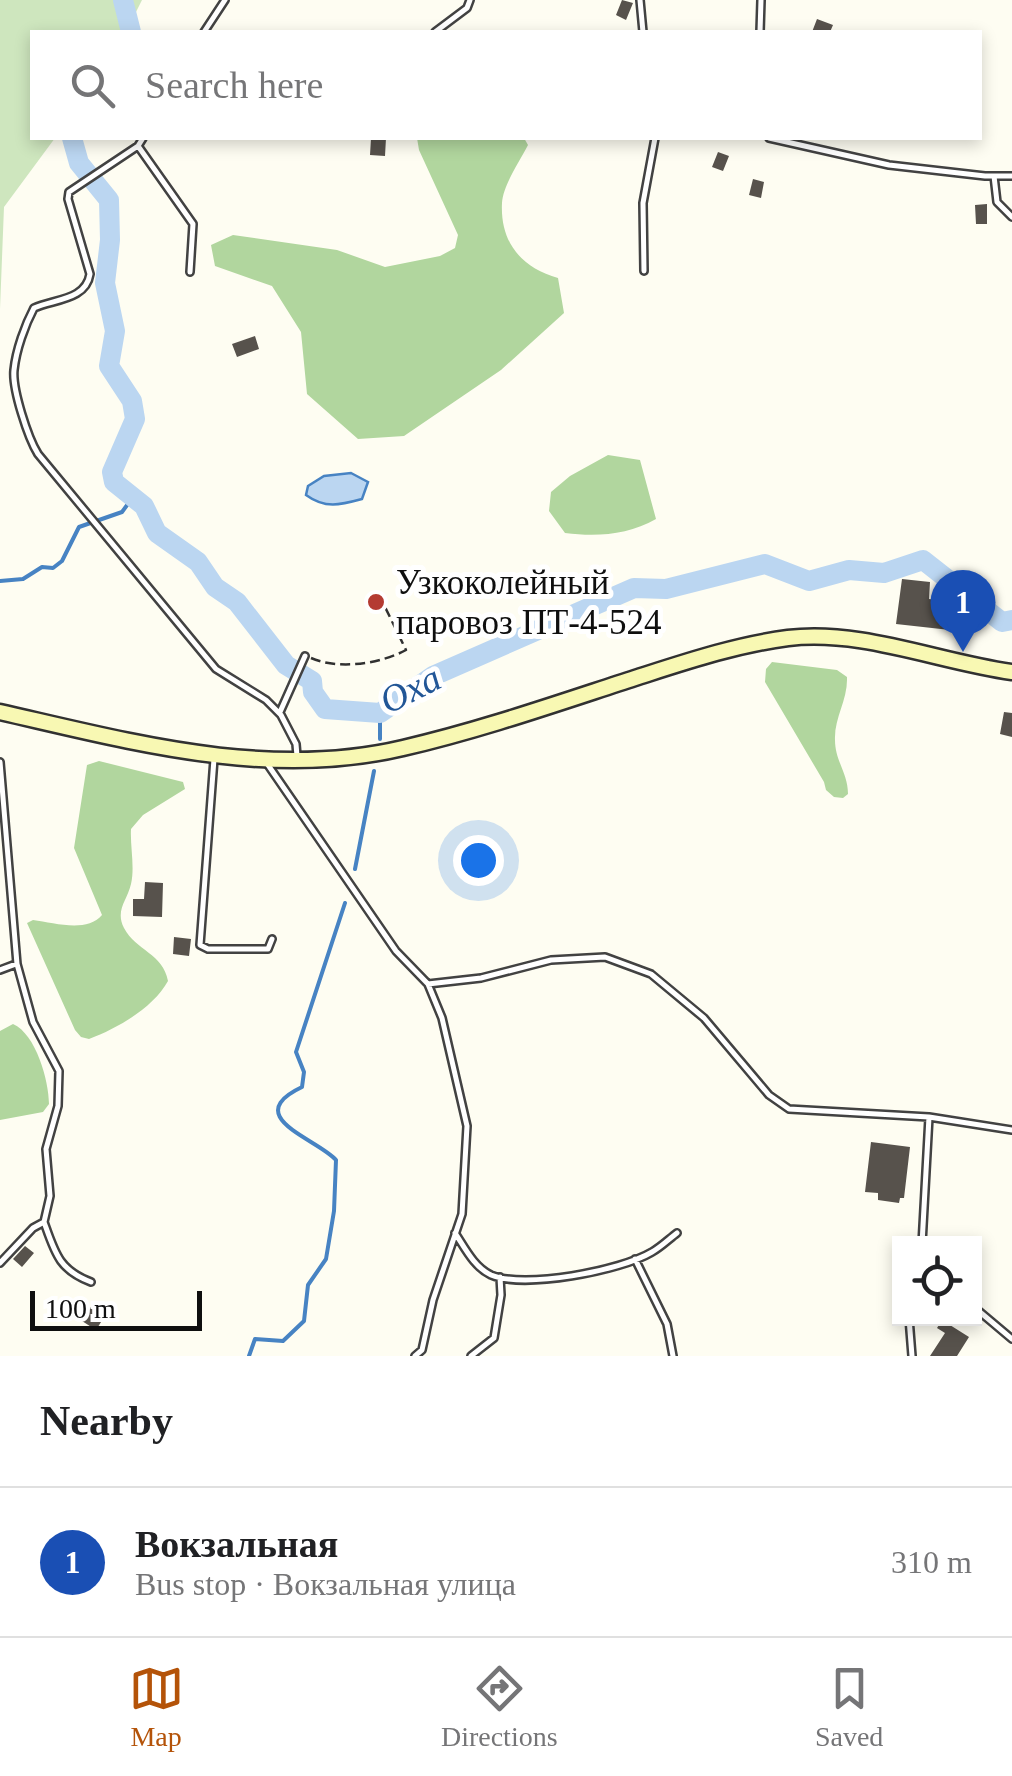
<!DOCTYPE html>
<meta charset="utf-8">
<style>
:root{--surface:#fff;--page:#f2f2f2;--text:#202124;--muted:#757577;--line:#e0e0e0;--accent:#b45309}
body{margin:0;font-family:Georgia,serif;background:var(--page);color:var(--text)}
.controls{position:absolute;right:30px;bottom:30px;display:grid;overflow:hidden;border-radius:0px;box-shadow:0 5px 15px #0003}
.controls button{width:90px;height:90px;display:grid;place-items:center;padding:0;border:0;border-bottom:2px solid var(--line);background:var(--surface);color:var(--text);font:50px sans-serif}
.scale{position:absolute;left:30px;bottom:25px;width:172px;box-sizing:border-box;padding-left:10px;border:5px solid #0f0f0f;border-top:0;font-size:28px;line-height:35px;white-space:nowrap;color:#0f0f0f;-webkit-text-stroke:8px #fff;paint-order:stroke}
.you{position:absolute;left:478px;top:860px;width:35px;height:35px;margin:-25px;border:8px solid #fff;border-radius:50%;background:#1a73e8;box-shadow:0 0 0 15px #1a73e833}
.badge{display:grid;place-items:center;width:65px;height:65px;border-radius:50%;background:var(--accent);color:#fff;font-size:32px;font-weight:700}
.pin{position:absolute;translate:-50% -82px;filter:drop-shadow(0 2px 5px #0008)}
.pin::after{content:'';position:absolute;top:52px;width:35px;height:30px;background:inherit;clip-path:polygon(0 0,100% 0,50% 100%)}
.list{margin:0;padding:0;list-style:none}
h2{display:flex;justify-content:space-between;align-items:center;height:130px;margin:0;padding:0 40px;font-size:42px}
h2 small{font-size:32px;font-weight:400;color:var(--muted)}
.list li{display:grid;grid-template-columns:65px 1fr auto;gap:30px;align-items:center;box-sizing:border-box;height:150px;padding:0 40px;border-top:2px solid var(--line)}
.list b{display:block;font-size:38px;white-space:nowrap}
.list p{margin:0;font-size:32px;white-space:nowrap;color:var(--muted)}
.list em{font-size:32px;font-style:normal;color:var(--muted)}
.icon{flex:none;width:55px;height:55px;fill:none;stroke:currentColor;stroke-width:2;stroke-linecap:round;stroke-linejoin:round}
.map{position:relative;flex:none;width:1012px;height:1356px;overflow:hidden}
.search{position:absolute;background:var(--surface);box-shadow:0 5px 15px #0003;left:30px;right:30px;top:30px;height:110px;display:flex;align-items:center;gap:25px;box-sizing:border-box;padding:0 35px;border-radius:0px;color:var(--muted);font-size:38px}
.sheet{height:280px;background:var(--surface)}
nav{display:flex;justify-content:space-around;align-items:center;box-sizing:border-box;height:140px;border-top:2px solid var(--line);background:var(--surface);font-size:28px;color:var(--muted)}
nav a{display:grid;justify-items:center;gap:5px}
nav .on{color:var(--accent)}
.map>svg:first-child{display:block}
.green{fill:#cee6be}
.forest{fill:#b1d69e}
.water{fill:#bbd6f1;stroke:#4783c3;stroke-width:2.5}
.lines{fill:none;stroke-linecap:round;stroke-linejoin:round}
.stream{stroke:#4783c3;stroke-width:4}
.river{stroke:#bbd6f1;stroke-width:20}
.building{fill:#57524c}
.lane-casing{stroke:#424242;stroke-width:10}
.secondary-casing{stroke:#313131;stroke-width:19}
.path{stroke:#313131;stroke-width:2.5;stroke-dasharray:10 5;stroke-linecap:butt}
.lane{stroke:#fff;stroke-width:5}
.secondary{stroke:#f8f8b3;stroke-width:14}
.poi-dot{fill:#b43b32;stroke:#fff;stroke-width:4}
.labels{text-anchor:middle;stroke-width:10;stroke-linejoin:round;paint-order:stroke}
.poi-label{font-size:35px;fill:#0f0f0f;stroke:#fff;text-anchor:start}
.water-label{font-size:38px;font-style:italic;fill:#225697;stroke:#fff}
</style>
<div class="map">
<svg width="1012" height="1356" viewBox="0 0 1012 1356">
<rect width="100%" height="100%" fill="#fefdf2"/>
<path class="green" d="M0 0H142L126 32H32V138H55L4 207 0 309Z"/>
<path class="forest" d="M417 138H524L528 145C520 161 503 185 502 203 500 243 522 268 558 278L564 313 501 370 404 436 358 439 307 394 301 332 272 286 215 266 211 245 233 235 337 250 385 267 440 256 455 248 458 235 419 150Z
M608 455 640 460 656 519C628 535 597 537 565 533L549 511 551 492 570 476Z
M772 662 837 670 847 677C848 700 834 718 835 740 835 761 848 773 848 794L843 798 834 797 826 790 824 782 765 682 766 669Z
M99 761 183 782 185 789 143 815 131 829C130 846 135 867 131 884 127 901 115 910 124 928 136 951 163 953 168 981 153 1008 118 1028 89 1039L81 1037 75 1030 27 923 33 920C55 923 87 933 102 915L74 848 87 765Z
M13 1024C36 1034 49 1081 49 1104L43 1112 0 1120V1031Z"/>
<path class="water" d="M351 473 368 482 362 499C340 505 325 509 306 495L308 486 324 476Z"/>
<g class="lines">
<path class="stream" d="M0 581 23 579 42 567 53 568 62 561 79 527 122 512 133 497
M380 739V713
M355 869 374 771
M249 1356 255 1339 283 1341 304 1321 308 1285 326 1259 334 1211 336 1160C318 1139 239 1117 302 1087L304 1072 296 1052 345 903"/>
<path class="river" d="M123 0 131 32
M72 138 79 163 109 200 110 240 105 283 115 331 109 366 132 401 135 419 112 472 114 482 144 506 157 533 198 562 215 587 237 602 286 665 312 681 313 692 325 709 380 713 433 676 634 588 666 589 765 564 809 581 849 570 884 573 923 560 1002 622 1012 620"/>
</g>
<path class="building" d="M622 0 633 3 626 20 616 15Z
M817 19 833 25 830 32H812Z
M371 138H386L385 156 370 155Z
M718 152 729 156 723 171 712 167Z
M753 179 764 182 761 198 749 195Z
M987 204V224H976L975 205Z
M255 336 259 349 237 357 232 344Z
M902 579 930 582 929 599 953 602 950 630 896 624Z
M1004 712 1012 713V737L1000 734Z
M145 882 163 883 162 917 133 916V899H144Z
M174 937 191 939 189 956 173 954Z
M871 1142 910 1147 904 1198H900L899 1203 878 1200V1193L865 1192Z
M25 1246 34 1253 22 1267 13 1259Z
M94 1302 108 1311 96 1330 82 1321Z
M942 1320 969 1337 957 1356H930L945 1333 937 1328Z"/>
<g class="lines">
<defs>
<path id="lane" d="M640 0 643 32
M204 32 225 0
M435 32 467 8 470 0
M760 32 761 0
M143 138 138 146 69 192 68 199 90 274C86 300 55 299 34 308 25 325 16 350 14 370 12 389 28 438 38 454L216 669 266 700 281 715 296 744 297 756
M769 138 889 165 985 176H1012
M138 146 193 224 190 272
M994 176 997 202 1012 217
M644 271 643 203 655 138
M280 712 305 656
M214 759 200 945 208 949H268L272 939
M0 762 17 964 33 1022 59 1071 58 1106 46 1149 50 1196 44 1222 33 1228 0 1263
M266 762 396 951 428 984 442 1018 467 1126 462 1214 433 1300 422 1350 415 1356
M0 970 16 964
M428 984 481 978 551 960 605 957 651 974 704 1018 769 1095 789 1109 929 1117 922 1244
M929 1117 1012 1130
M44 1222C55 1253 59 1270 91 1282
M455 1233C465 1248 474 1267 491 1275 524 1289 620 1271 652 1252 661 1247 669 1239 677 1233
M635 1259 667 1324 673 1356
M974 1307 1012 1339
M909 1318 912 1356
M471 1356 494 1338 501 1295 500 1277"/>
<path id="secondary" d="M0 712C132 742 268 780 403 748 481 730 558 703 635 678 685 662 735 645 788 638 862 629 939 662 1012 672"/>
</defs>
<use href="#lane" class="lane-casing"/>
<use href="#secondary" class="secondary-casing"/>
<path class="path" d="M311 658C338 670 380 664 406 650L385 607"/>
<use href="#lane" class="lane"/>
<use href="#secondary" class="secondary"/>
</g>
<circle class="poi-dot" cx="376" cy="602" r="10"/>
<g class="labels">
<g class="poi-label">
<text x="396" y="594">Узкоколейный<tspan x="396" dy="40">паровоз ПТ-4-524</tspan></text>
</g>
<g class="water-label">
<text transform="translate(410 689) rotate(-27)" y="13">Оха</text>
</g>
</g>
</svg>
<div class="controls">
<button><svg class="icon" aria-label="locate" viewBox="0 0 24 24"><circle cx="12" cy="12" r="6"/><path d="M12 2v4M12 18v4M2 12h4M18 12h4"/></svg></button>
</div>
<div class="scale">100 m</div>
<div class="you"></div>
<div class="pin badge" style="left:963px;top:652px;background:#1a4fb4">1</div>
<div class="search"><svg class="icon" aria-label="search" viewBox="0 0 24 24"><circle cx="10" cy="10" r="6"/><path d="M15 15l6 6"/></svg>Search here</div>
</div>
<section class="sheet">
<h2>Nearby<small></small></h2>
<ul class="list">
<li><span class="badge" style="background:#1a4fb4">1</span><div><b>Вокзальная</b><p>Bus stop · Вокзальная улица</p></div><em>310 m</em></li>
</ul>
</section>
<nav>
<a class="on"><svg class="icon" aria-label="map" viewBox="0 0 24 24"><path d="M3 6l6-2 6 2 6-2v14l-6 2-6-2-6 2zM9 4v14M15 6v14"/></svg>Map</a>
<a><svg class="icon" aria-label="directions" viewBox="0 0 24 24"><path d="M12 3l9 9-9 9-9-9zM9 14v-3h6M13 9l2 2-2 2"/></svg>Directions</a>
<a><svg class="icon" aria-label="saved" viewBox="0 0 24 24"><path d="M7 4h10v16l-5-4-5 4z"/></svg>Saved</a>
</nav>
